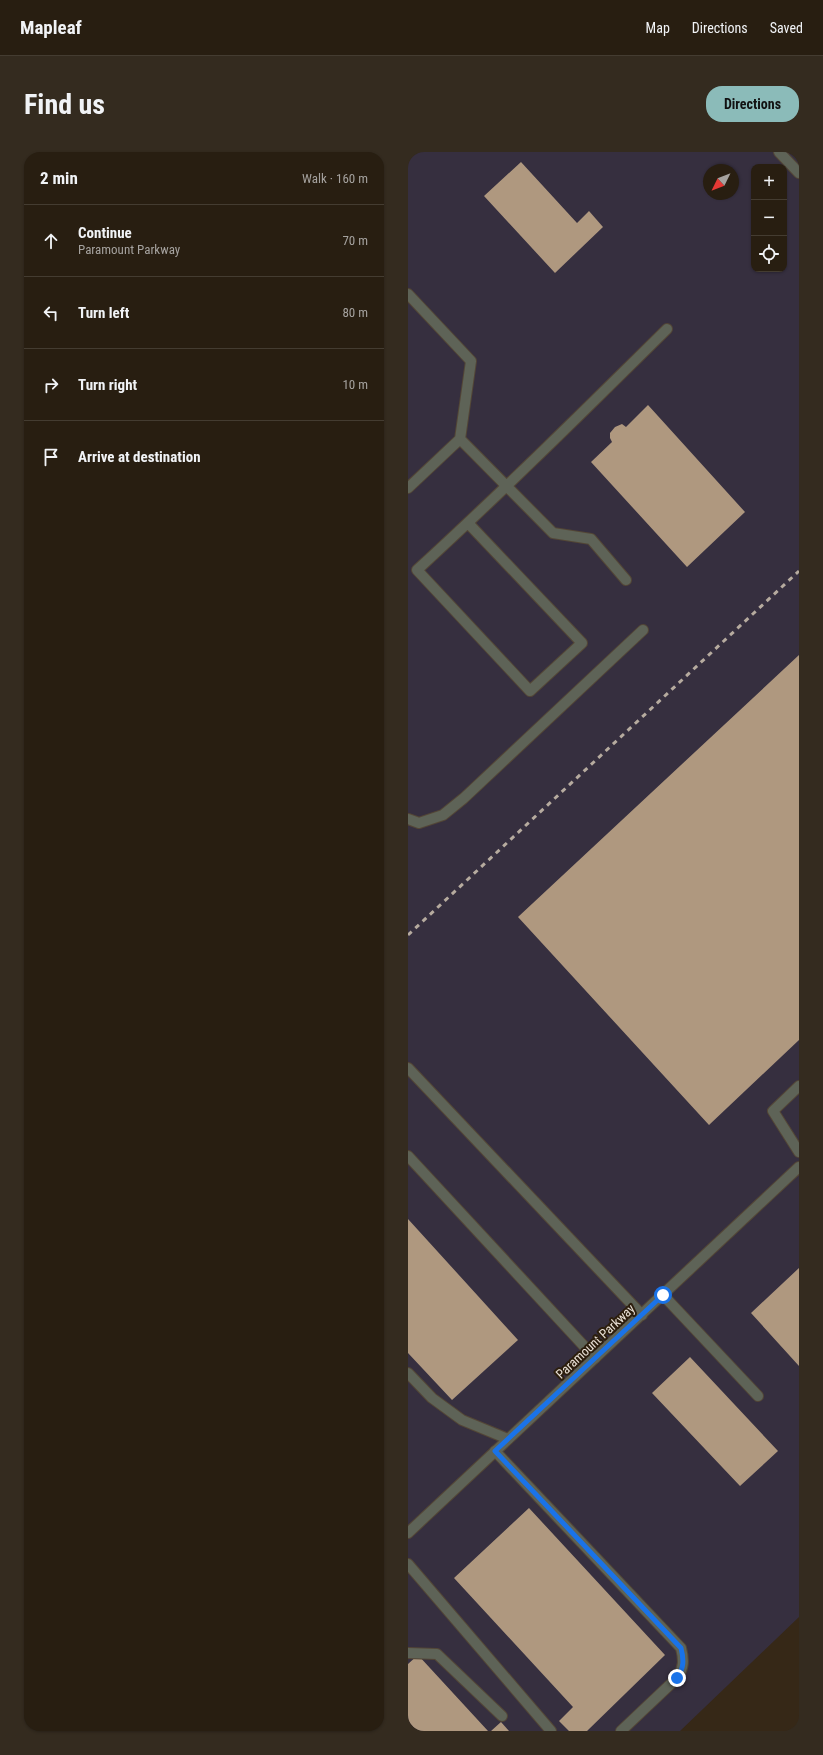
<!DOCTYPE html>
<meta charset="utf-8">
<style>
:root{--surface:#281e11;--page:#342b1f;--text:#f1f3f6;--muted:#a5a29f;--line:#443c31;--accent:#8bbbb9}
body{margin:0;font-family:"Roboto Condensed",sans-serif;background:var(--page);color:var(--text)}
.controls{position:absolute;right:12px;top:12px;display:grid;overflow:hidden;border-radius:8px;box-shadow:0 1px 3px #0004}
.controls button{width:36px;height:36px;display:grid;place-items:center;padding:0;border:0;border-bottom:1px solid var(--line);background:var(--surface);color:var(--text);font:20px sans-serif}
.compass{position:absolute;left:295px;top:12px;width:36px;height:36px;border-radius:50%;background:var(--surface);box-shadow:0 1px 3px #0004;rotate:227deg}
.stop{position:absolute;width:12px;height:12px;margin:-9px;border:3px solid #1a73e8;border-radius:50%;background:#fff}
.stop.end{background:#1a73e8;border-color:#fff;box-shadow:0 1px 4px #0008}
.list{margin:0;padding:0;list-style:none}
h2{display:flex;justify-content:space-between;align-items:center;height:52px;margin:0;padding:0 16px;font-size:17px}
h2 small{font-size:13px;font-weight:400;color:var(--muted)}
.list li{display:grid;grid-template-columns:26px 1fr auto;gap:12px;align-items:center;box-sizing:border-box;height:72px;padding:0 16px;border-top:1px solid var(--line)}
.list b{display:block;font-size:15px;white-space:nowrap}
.list p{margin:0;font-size:13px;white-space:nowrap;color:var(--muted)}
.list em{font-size:13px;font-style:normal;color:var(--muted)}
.icon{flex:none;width:22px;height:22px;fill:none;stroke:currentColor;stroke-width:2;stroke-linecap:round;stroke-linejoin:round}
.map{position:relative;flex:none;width:391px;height:1579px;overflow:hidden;border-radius:16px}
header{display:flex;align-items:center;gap:24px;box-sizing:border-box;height:56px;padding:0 20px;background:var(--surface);border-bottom:1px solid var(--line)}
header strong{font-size:19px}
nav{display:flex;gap:22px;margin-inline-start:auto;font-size:14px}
.intro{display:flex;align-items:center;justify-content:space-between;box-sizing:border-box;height:96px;padding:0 24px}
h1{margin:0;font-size:28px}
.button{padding:10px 18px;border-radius:16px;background:var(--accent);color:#111;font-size:14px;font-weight:700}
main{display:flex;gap:24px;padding:0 24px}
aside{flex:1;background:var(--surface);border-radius:16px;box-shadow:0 1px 3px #0004}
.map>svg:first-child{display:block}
.industrial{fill:#362f3f;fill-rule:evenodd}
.building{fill:#af987f}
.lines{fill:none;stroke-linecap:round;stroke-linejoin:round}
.service-casing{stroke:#534636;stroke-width:12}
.minor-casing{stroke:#534636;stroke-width:12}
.service{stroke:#5e6357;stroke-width:10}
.minor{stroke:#5e6357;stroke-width:10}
.rail{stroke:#b6ab9f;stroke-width:3;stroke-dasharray:5 5;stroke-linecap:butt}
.route{stroke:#1a73e8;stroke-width:5}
.labels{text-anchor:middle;stroke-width:4;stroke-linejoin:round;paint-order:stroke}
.street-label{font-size:13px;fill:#eae1d6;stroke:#2c1e0d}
</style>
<header>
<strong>Mapleaf</strong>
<nav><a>Map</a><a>Directions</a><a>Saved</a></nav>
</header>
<div class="intro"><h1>Find us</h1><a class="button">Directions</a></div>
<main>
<aside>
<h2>2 min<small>Walk · 160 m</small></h2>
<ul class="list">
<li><svg class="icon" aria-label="ahead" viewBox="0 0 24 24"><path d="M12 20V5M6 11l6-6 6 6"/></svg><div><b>Continue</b><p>Paramount Parkway</p></div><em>70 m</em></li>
<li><svg class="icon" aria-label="left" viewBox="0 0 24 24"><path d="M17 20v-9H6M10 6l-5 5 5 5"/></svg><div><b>Turn left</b></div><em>80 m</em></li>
<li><svg class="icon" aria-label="right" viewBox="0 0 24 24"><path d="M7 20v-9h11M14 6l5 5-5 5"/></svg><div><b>Turn right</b></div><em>10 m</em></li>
<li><svg class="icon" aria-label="arrive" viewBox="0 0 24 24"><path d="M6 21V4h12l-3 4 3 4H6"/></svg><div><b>Arrive at destination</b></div></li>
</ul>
</aside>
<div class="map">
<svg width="391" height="1579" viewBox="0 0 391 1579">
<rect width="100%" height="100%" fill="#362817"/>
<path class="industrial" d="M0 0H391V1465L272 1579H0ZM346 15H376V117H346ZM301 18H325V42H301Z"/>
<path class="building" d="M113 10 169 71 181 59 195 75 147 121 76 44Z
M240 253 337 360 279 415 183 310 204 290 202 286V281L207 275 214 272 218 275Z
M391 503V888L301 973 110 765Z
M0 1067 110 1188 44 1248 0 1201Z
M391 1116V1214L343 1161Z
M282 1205 370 1299 332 1334 244 1241Z
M121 1356 257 1503 179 1579H161L151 1569 165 1555 46 1426Z
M10 1503 80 1579H9L0 1569V1512Z
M93 1570 101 1579H83Z"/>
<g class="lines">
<defs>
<path id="service" d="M371 0 391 21
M0 142 63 209 52 287 0 336
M52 287 145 381 183 387 218 428
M60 371 174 491 122 539 9 418C94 340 176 259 259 177
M0 667 11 671 35 663 56 646 235 478
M0 916 234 1163
M391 934 365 959 391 1000
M0 1004 187 1206
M255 1143 350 1244
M0 1221 24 1246 54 1268 100 1287
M87 1299 273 1496C276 1508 276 1516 269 1526L213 1579
M0 1412 143 1579
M0 1501 29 1502 94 1564"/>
<path id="minor" d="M0 1381 391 1015"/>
</defs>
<use href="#service" class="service-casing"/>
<use href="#minor" class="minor-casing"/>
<use href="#service" class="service"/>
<use href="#minor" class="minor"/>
<path class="rail" d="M0 783 391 419"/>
</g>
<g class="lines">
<path class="route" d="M255 1143 87 1299 273 1496C276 1508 276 1516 269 1526"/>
</g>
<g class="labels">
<g class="street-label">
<text transform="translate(187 1189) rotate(-43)" y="5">Paramount Parkway</text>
</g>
</g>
</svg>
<div class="controls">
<button>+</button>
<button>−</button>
<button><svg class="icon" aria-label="locate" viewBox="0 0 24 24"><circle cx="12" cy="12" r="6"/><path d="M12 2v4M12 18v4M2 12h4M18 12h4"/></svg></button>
</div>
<svg class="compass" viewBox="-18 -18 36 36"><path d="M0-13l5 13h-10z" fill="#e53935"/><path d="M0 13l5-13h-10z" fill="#a5a29f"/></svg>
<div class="stop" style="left:255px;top:1143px"></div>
<div class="stop end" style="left:269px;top:1526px"></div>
</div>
</main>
